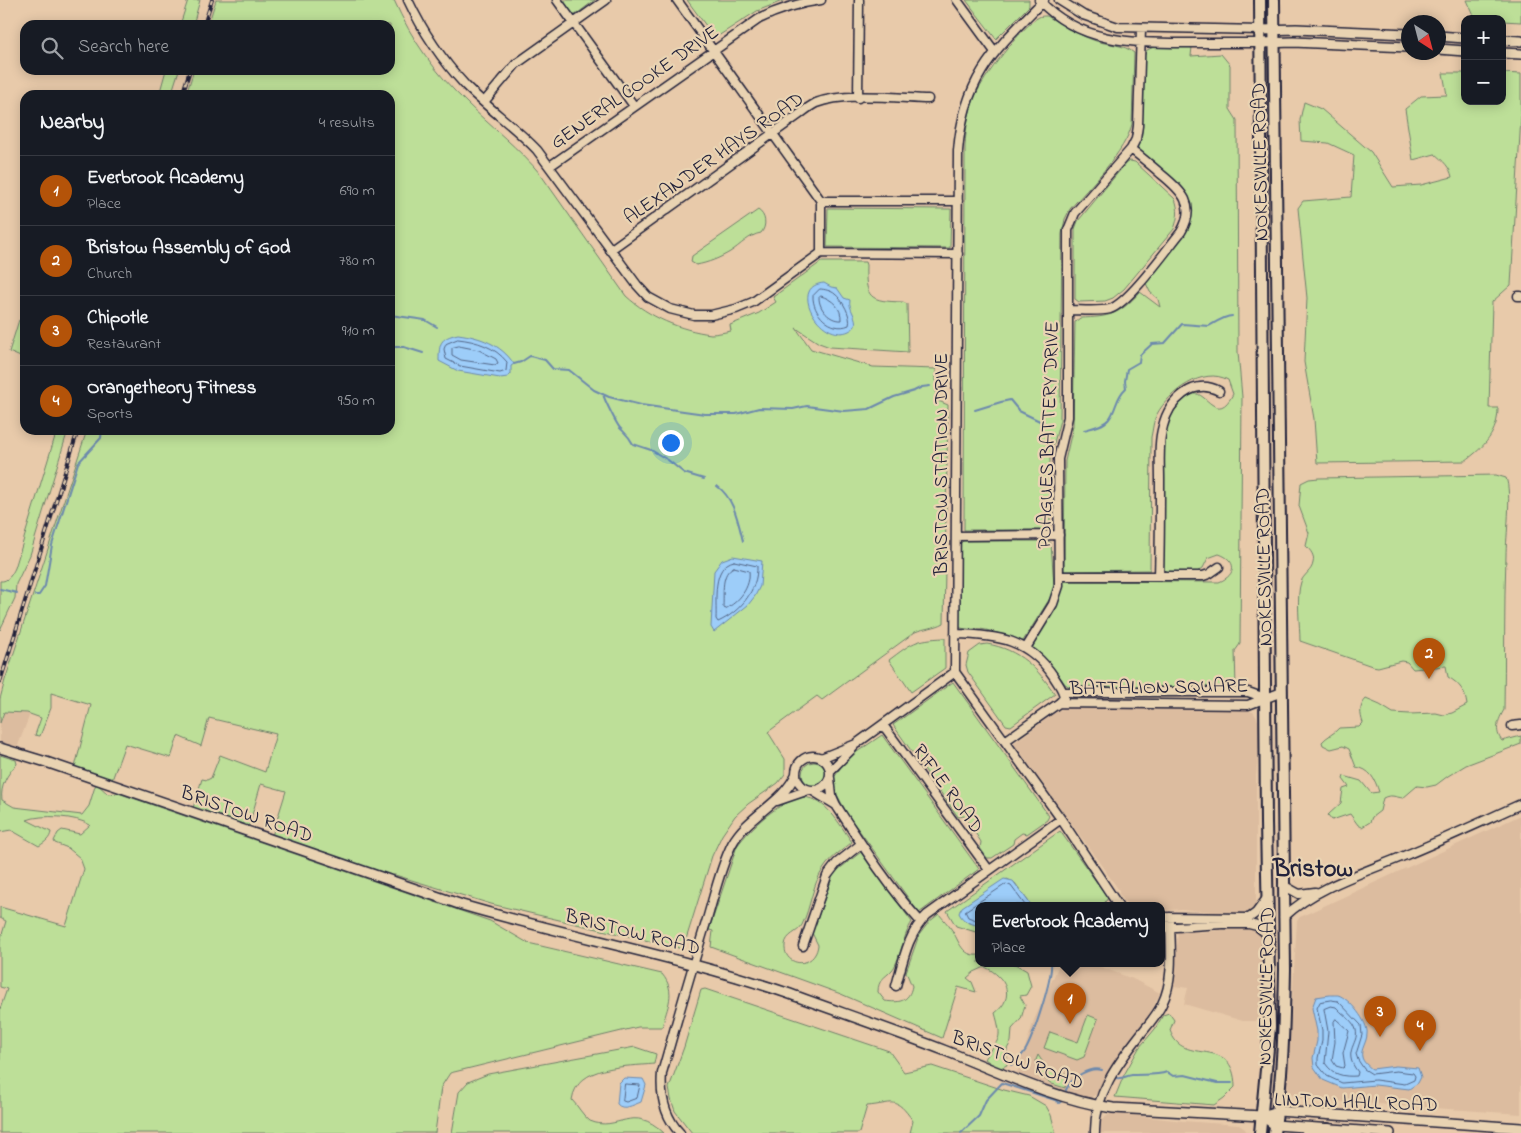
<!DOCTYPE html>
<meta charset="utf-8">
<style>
:root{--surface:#171b24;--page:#242831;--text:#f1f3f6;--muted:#9ea1a6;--line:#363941;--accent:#b45309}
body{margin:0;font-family:"Indie Flower",sans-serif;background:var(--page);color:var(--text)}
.controls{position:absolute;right:15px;top:15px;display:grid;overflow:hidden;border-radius:10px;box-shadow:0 2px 12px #0003}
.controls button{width:45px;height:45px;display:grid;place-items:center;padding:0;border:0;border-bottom:1px solid var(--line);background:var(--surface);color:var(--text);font:25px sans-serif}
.compass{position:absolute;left:1401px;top:15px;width:45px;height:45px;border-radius:50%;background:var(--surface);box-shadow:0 2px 12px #0003;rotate:144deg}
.you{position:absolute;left:670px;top:442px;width:18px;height:18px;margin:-12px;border:4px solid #fff;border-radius:50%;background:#1a73e8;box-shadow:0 0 0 8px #1a73e833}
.badge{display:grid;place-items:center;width:32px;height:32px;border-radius:50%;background:var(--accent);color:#fff;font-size:16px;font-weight:700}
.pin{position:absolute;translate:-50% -41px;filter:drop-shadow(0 1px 2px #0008)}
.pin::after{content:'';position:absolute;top:26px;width:18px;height:15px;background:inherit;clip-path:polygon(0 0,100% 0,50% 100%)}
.popup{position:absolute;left:975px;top:902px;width:190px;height:65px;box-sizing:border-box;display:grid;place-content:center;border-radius:10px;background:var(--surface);filter:drop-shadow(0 1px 4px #0005);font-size:16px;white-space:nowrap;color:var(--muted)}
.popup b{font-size:19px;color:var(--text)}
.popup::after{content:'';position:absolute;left:50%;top:100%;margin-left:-10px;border:10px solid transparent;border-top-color:var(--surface)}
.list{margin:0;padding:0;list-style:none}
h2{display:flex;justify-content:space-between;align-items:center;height:65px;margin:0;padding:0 20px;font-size:21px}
h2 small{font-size:16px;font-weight:400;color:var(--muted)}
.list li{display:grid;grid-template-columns:32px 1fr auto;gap:15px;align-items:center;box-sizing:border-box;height:70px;padding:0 20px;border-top:1px solid var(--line)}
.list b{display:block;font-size:19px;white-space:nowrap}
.list p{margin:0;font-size:16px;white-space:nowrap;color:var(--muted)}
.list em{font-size:16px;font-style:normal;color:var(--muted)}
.icon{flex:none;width:28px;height:28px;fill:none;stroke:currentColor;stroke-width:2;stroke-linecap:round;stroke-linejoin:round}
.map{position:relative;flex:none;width:1521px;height:1133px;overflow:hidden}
.search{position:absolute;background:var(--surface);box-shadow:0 2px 12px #0003;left:20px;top:20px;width:375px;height:55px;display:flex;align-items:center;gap:12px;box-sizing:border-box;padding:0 18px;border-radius:15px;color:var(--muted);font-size:19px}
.panel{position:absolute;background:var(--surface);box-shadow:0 2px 12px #0003;left:20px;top:90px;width:375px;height:345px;border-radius:15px}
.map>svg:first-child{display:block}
.built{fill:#dcbc9f}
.green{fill:#bddf98;stroke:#70806a}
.water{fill:#9dcdf9;stroke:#6c89ad}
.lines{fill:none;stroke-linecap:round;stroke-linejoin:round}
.shore{stroke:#536687;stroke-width:1}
.stream{stroke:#6c89ad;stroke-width:2}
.minor-casing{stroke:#22223b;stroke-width:11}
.major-casing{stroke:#22223b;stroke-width:12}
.highway-casing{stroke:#22223b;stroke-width:14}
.minor{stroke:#e9d3b2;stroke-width:8}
.major{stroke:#e9d3b2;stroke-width:9}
.highway{stroke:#e9d3b2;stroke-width:10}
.rail-casing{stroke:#22223b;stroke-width:4}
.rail{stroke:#e9d3b2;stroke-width:2;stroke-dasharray:5.5;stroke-linecap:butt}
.labels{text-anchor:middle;stroke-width:4.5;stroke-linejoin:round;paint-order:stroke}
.street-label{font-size:20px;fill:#22223b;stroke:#e9d3b2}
.district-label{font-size:25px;font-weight:bold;fill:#22223b;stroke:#e9d3b2}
</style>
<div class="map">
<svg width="1521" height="1133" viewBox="0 0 1521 1133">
<rect width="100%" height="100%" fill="#e8caaa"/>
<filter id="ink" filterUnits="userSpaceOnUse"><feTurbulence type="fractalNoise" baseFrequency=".02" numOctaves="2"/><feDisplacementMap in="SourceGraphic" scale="10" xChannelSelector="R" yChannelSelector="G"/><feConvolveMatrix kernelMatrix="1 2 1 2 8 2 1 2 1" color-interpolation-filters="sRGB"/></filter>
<g filter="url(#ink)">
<path class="built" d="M1067 708 1243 709 1253 712 1257 718 1259 724V747L1256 776V909L1246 915 1181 909 1161 911V905H1130L1126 903 1119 894V890L1021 753 1016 752 1013 746 1014 743 1059 710Z
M4 712 30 714 17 748 0 742V723Z
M1521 815V1114L1304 1099 1292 1095 1289 1092 1287 1086 1297 921 1300 917Z
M1253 926 1260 933 1261 937 1262 1021H1243L1184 1004 1188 988 1174 986 1178 933 1181 930 1194 929 1199 932 1215 931 1225 927Z
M1060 963H1090L1133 979 1160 993 1147 1019 1115 1062 1106 1075 1098 1093 1090 1098 1074 1095 1017 1073 1034 1020Z
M1112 1113 1183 1121 1239 1125 1245 1129 1247 1133H1097L1101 1120Z"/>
<path class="green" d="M188 0H200L193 25H180Z
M216 0H394C411 39 436 74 467 103 492 128 519 148 541 175L626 296C649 317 680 330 711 334 717 334 725 332 731 331L730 325 759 313 776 302 773 297 821 262H865L866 265C865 299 870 301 903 302L907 304 908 352 830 347 819 343 796 328 811 349 873 367 936 369V400L948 405 944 623C935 628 925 628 915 632L822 700 817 696 768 732 785 759V774L778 783 748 804 735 816 722 835 712 856 683 949 491 904 395 875 382 874 272 836 286 791 261 784 248 829 193 808 202 779 207 780 211 778 220 755 265 772 276 734 209 718 201 746 178 736 171 758 125 744 112 780 75 767 91 705 51 693V708L40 736 35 735 41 718 27 713 4 712 0 723V699L5 680 87 430H390V95H186L194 70H390V25H208Z
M563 0H595L574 16Z
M687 0H785L757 11 715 38Z
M966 0H1029V6L996 39Z
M1467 0H1521V22L1502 21V19H1478L1474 16Z
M1047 16C1063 25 1078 35 1096 41 1109 45 1124 44 1134 53L1132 124C1126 151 1089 187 1070 209L1065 219 1062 234 1060 420 1050 458V530H964L965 146C966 129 968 113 975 97 981 80 1023 25 1039 17 1041 16 1044 16 1047 16Z
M1154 47H1192L1191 56 1221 54 1230 65V109L1237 120 1238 352 1242 397 1240 644 1235 651 1236 687H1070L1065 684 1053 667 1033 648V644L1058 601 1063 581 1219 582C1237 575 1237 560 1219 554L1208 558 1203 568 1197 572H1167L1162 568C1163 540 1163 512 1163 483 1163 464 1162 444 1167 426 1171 414 1181 398 1194 394 1206 391 1217 425 1233 394L1228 380C1203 366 1169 392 1157 414 1153 421 1153 429 1151 437L1150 570 1064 571 1065 461 1073 426 1075 322 1080 318C1110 317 1119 315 1140 292L1160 307 1158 299 1150 292 1145 281 1184 234 1189 201 1138 148 1137 144 1142 132 1144 56 1147 50Z
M166 70H179L171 95H159Z
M1443 73H1465V101H1502V73L1521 74V117L1511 285 1492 302 1489 408H1498C1498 433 1484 447 1465 461L1317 463 1314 419 1304 362 1307 298 1298 208 1303 201 1351 197 1354 155 1328 143 1301 141 1300 120 1304 102 1321 109 1371 152 1393 187 1421 185 1452 177C1450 167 1443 161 1435 154L1413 160 1405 109 1421 96 1447 95Z
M1130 161 1135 162 1175 199C1179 210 1178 218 1174 229L1124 289 1113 298 1105 301 1079 302 1075 299V229L1078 221 1126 163Z
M828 208 951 209 950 248 827 247Z
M758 210C766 215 767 226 761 233 749 235 741 245 730 252 720 258 708 263 696 265L691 262 692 256Z
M19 320 25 322V359L9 352Z
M57 430H68L30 555 16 584 15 598 0 630V581C8 582 12 574 15 568Z
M1496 475 1506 478C1512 492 1506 538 1506 555 1504 607 1505 659 1504 710 1498 720 1494 731 1502 741L1521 736V744L1466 765 1448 776 1436 785 1427 787 1417 786 1403 798C1395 797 1391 794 1383 798L1380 811 1372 817 1370 822 1362 827 1358 825 1350 814 1332 820 1328 815 1341 803 1343 789 1349 787 1343 779 1344 776 1361 781 1371 793 1379 792C1375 779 1370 769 1356 767L1349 749 1343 746 1331 749 1323 745 1322 742C1327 736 1334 734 1339 728L1359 727 1363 723C1360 714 1359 706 1366 699L1380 705 1393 713 1410 714 1436 713 1444 715 1452 713 1467 705C1465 691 1460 684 1448 677L1446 666 1413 669 1407 662 1401 661 1378 667 1372 666 1300 641C1300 626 1296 596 1301 582 1303 575 1312 571 1313 563 1315 556 1311 551 1306 546L1309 533 1299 506 1301 483 1309 479 1319 478Z
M963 541H1047L1051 543 1054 586 1052 595 1023 641C1008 638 996 631 980 629 973 629 965 630 959 627L960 544Z
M945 638V668L911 692 889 660C912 643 915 639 945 638Z
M987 644C1019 649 1038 669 1055 694L1011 726 1006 725 968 672 966 665 969 653 980 645Z
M953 682 1049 816 1047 820 1027 834 1022 833 1014 839 1013 844 992 858H987L980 848 981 842 976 834 970 832 968 829 970 825 964 816 958 817 956 814 893 725Z
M882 735 979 869 919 913 848 815 836 793 834 786V778L842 765 851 756Z
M0 755 16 760 17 764C7 774 0 786 2 800L14 807 82 815 89 806 96 783 108 794 118 793 490 921 528 943 662 974C677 992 667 1007 662 1027H638L450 1073 441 1087 435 1133H0V1009L7 989 0 987V941L6 921 0 918V907L66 926 84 869 80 858 68 848 55 843 54 841 58 833 62 830 80 834 90 825C77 816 41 814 27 820L51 832C50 839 45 842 39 846L11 830 0 832Z
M802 774a12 12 0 1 1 24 0a12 12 0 1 1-24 0Z
M803 797C827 799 839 824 852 842 843 850 831 857 824 868 812 884 811 907 802 925 798 933 786 934 785 945 783 967 815 970 818 945L812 933 834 873 861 852 912 922C903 935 899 963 892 970 885 978 878 979 878 992L885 1001C899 1003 909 1002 912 986L906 972 919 935 929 922 939 914C943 919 948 924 952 930 959 941 962 957 979 955V963L1015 964 1027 971 1031 986 1026 995 1020 996 1025 1005 1021 1019 1012 1029 1011 1042 1007 1049V1065L998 1069 985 1059C999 1037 1003 1041 995 1013 1016 997 1006 977 985 967L974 972 967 978 972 982 976 992 958 987 942 1038 841 994 711 947 713 931 709 930 737 846C752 826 778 802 803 797Z
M1060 831 1108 898 1103 905H1031L1015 883 1007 879 960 910 965 921 979 926V933L956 926 947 911Z
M705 989 889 1051 904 1072 932 1066 1004 1090 1029 1096 1046 1106 1051 1115 1056 1133H910L913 1121C895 1095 894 1104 867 1106L859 1133H692L675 1111 671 1099 669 1088 684 1047 701 990Z
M1169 1013 1174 1020 1170 1030C1182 1069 1234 1032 1235 1087L1224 1098 1214 1105 1115 1097 1124 1075 1139 1048 1155 1029 1163 1015Z
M1088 1015 1098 1019 1084 1057 1077 1060 1044 1048 1050 1032 1078 1042Z
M635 1047 656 1054 654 1064C627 1067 577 1064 572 1100 578 1106 583 1116 590 1121 618 1133 632 1102 664 1133H452L459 1092 468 1082 488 1074Z
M1038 1055 1044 1064 1053 1073H1064L1066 1074 1065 1088 1052 1084 1039 1075 1036 1060Z"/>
<path class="water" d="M824 283 831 287 837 288 844 298 850 300C848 309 858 317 855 326 854 328 851 330 849 331 821 344 787 286 824 283Z
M458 334C480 337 501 344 514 364L511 366V374L508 377 500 378 458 371 439 361C439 343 440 338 458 334Z
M733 556 762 561 760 586 755 596 748 605 714 632 711 627 714 571 722 560Z
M1004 879 1013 881 1031 905H979V926C970 923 963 922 959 913L962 907Z
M1330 995C1331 995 1338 995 1338 995 1349 998 1369 1023 1367 1034 1367 1042 1360 1050 1362 1057 1363 1062 1368 1066 1372 1069L1396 1066 1418 1068 1421 1077 1418 1083 1409 1089 1375 1085 1342 1088 1323 1080 1314 1067 1313 1058 1317 1041V1031L1312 1008 1316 997Z
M624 1078 643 1079 646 1085 641 1102C633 1105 623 1111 617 1104L619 1083Z"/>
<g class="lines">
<path class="shore" d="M820 289C824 289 832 291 835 294 842 299 852 317 849 325 831 333 812 313 813 296Z
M821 296C832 299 842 308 841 320 830 321 819 309 819 298Z
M458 339C477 341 495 347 507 362L506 371 500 373 460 366 446 359 444 349 446 344Z
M459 346 479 350 496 359 498 363 495 365 461 360 452 355V348Z
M734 561 757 566C758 590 740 612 718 622L716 619C717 601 711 566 734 561Z
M734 567 749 571C751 587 739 602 725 609L723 606C724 594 720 572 734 567Z
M979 921 968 917 965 911 1006 884 1011 886 1025 905
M1331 1000 1338 1001 1361 1025 1362 1035 1356 1054 1358 1060 1364 1069 1372 1074 1396 1071 1413 1073 1415 1076 1414 1080 1405 1084 1375 1080 1342 1083 1327 1076 1318 1065V1058L1322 1041V1030L1317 1008 1320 1002Z
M1331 1006 1336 1007C1341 1013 1352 1020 1355 1027 1362 1043 1340 1050 1358 1072L1357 1076C1343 1077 1333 1075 1325 1063L1328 1031 1324 1009Z
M1336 1019 1349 1031 1343 1053 1345 1066 1343 1068 1336 1066 1332 1060 1335 1042 1334 1022Z
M625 1084 640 1085 637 1098 626 1102 623 1101Z"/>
<path class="stream" d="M390 315 425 320 437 327
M390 347H404L423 353
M514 364 521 362 530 356 545 360 553 369 569 370 594 390 609 397 641 405 705 414H736L759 408 793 409 807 406 844 411 869 409 894 397 914 391 922 387 930 386
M603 394C604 399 617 425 620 428 626 434 629 436 633 444L651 450 668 460 684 473 704 479
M975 410 1001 402 1010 400 1019 411 1050 426
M1084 430C1092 428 1103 426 1109 419 1117 409 1115 398 1126 388L1125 381 1127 369 1139 362 1140 355 1152 344 1165 343 1182 324 1209 326C1216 322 1225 316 1232 316
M717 486C734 498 738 521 743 541
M0 589 17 593
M35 595H39L45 586 52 545 78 463 101 438 102 430
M1011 1065C1016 1061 1021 1057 1025 1051 1033 1038 1053 977 1051 963
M1116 1078C1123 1079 1125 1076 1132 1075 1143 1074 1156 1076 1167 1072L1173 1076 1185 1075 1217 1083H1232
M1066 1090C1071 1078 1089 1066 1102 1070
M961 1133 979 1116 986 1100 1002 1083 1055 1100 1059 1103 1062 1101"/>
<defs>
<path id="minor" d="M408 0C423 32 442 60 466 86 489 109 515 127 537 150L637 285 648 297 670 309 694 315H711L736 309 753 302 821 253 958 254
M557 0 634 106
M677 0 821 201V253
M957 0 995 52
M1039 0C1079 43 1131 43 1185 43 1210 43 1236 43 1261 43
M1044 0C995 50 964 77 958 151L955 672 1061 819 1118 905
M1059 0 1083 15 1118 27 1261 30
M858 98 859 0
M484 102 516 64 606 0
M550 166 759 19C779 9 799 3 821 0
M821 201H958
M610 250 800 114C805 110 810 106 816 103 845 92 896 98 928 99
M1518 296H1521
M1068 310C1081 310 1098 312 1110 309 1129 303 1167 249 1181 232 1197 205 1182 191 1161 174 1151 165 1141 157 1131 149
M956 536 1059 535
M1059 576H1203L1209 574 1219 567
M1159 576C1160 543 1160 511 1160 479 1160 462 1158 443 1163 426 1169 401 1193 377 1219 391
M955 634C998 635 1029 639 1054 677 1058 684 1064 690 1064 698L1059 703
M1026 648 1053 604 1059 586 1058 459 1068 417V230L1075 213 1131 149 1136 139 1138 126 1141 29
M1063 692H1248L1265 698
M883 725 989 870
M1512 726 1521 725
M1005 741 1059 703 1248 705 1282 692
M796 773a17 17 0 1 1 34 0a17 17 0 1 1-34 0Z
M821 758 856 744 955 672
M830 771 853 748
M830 778 832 796 836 805C862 845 888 886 920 921
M813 791 836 805
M777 801 809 790
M1283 885 1299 894 1315 892
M1161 917 1249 918 1256 913 1267 898
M1284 917C1315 887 1366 872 1406 855 1445 839 1483 821 1521 804
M1161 928 1222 924H1249L1257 926 1268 935
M803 946 827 876 837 863 861 844
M896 986C903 961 908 933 927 915L1061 819
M680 1133C664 1116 660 1096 662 1073 677 1020 692 968 708 916 715 892 721 866 732 844 748 815 782 804 796 774
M1095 1133C1094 1095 1118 1063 1140 1035 1148 1025 1157 1015 1162 1004 1175 978 1170 945 1170 917"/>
<path id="major" d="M1261 30 1296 29 1408 34
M1438 36 1465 38
M1502 40 1521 41
M1261 43 1293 42 1408 47
M1438 49 1465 51
M1502 53 1521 54
M0 748 46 762 462 905C571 937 683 957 790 994 842 1013 895 1031 946 1051 999 1072 1057 1100 1113 1108L1262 1116 1278 1111 1521 1128
M1262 1116 1275 1125 1390 1133"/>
<path id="highway" d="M1274 0 1285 969C1284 1024 1283 1078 1274 1133
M1260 1133 1270 1027 1266 823 1260 0
M1307 1133 1328 1129"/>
</defs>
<use href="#minor" class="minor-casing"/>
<use href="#major" class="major-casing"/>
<use href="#highway" class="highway-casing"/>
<use href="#minor" class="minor"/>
<use href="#major" class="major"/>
<use href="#highway" class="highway"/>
<defs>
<path id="rail" d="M204 25 212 0
M182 95 190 70
M0 682 78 430"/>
</defs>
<use href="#rail" class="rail-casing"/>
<use href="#rail" class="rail"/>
</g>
</g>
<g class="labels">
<g class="street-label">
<text transform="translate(634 86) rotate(-35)" y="7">GENERAL COOKE DRIVE</text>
<text transform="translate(713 157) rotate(-35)" y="7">ALEXANDER HAYS ROAD</text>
<text transform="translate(1259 162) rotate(-91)" y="7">NOKESVILLE ROAD</text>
<text transform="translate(1047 435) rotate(-88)" y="7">POAGUES BATTERY DRIVE</text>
<text transform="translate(940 464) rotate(-90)" y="7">BRISTOW STATION DRIVE</text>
<text transform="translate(1263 567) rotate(-91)" y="7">NOKESVILLE ROAD</text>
<text transform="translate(1159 686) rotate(-1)" y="7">BATTALION SQUARE</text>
<text transform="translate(949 788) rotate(54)" y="7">RIFLE ROAD</text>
<text transform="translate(247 813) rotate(19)" y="7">BRISTOW ROAD</text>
<text transform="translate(633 931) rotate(14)" y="7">BRISTOW ROAD</text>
<text transform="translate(1265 986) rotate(-89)" y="7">NOKESVILLE ROAD</text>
<text transform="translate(1018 1059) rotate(20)" y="7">BRISTOW ROAD</text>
<text transform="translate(1356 1101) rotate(2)" y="7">LINTON HALL ROAD</text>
</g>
<g class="district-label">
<text x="1313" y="876">Bristow</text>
</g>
</g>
</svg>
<div class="controls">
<button>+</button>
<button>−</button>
</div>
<svg class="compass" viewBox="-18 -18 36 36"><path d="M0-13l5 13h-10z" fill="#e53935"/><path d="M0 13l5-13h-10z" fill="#9ea1a6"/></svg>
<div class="you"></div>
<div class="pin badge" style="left:1070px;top:1024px">1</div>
<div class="popup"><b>Everbrook Academy</b>Place</div>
<div class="pin badge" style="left:1429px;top:679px">2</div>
<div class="pin badge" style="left:1380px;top:1037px">3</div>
<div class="pin badge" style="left:1420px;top:1051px">4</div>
<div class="search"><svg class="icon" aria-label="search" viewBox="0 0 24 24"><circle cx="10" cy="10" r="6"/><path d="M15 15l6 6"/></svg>Search here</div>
<section class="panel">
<h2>Nearby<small>4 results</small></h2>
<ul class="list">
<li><span class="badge">1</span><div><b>Everbrook Academy</b><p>Place</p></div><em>690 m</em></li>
<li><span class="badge">2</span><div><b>Bristow Assembly of God</b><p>Church</p></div><em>780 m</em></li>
<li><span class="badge">3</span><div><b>Chipotle</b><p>Restaurant</p></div><em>910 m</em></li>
<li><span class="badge">4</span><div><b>Orangetheory Fitness</b><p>Sports</p></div><em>950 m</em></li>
</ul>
</section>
</div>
